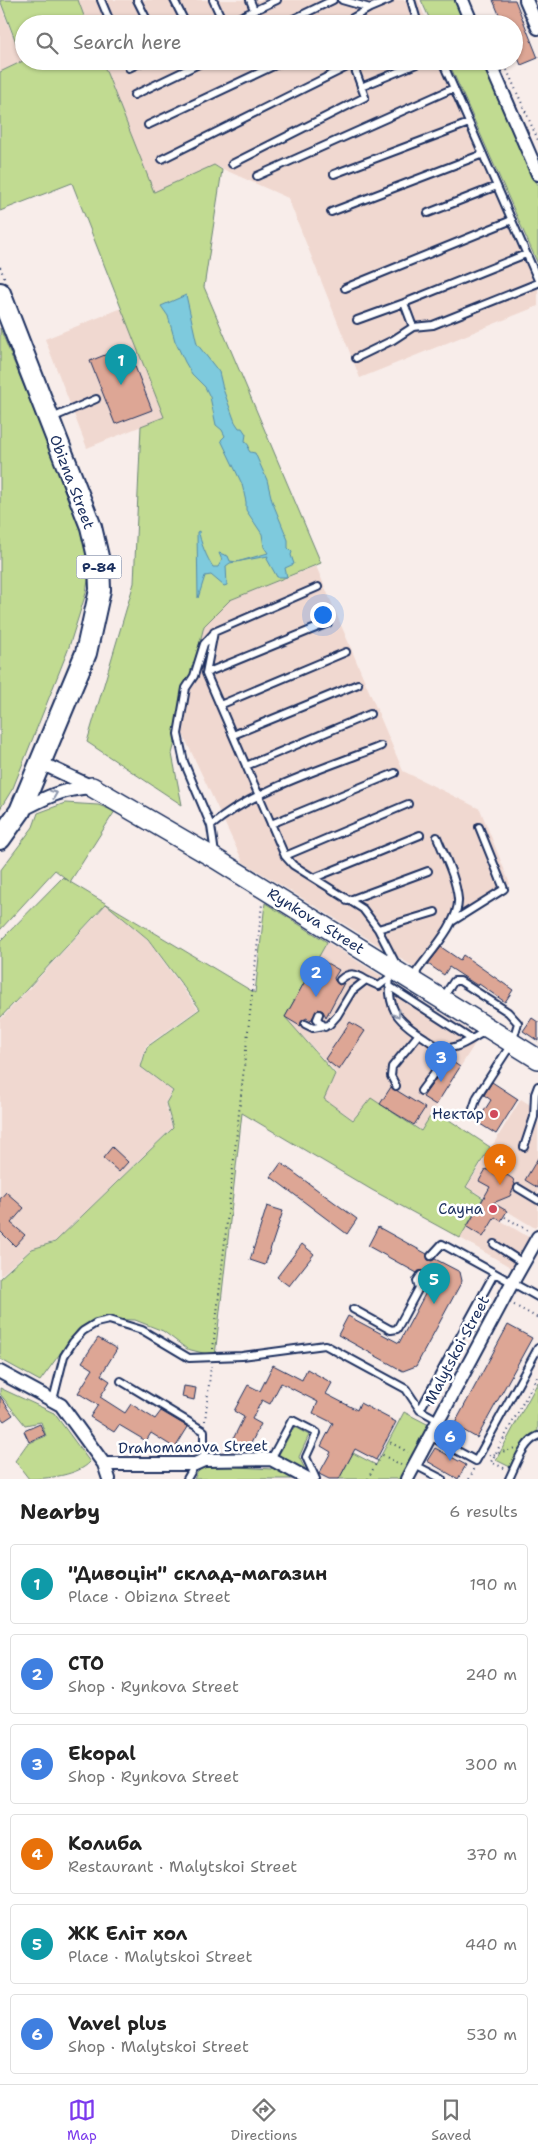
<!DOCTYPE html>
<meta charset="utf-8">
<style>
:root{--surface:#fff;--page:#f6f6f6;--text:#222;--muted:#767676;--line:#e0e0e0;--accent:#7c3aed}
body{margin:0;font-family:"Shantell Sans",sans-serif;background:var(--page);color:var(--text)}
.you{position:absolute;left:322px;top:614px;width:18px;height:18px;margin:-12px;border:4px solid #fff;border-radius:50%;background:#1a73e8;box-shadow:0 0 0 8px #1a73e833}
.badge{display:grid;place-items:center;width:32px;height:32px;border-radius:50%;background:var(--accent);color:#fff;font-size:16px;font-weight:700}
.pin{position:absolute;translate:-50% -41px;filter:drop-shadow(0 1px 2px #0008)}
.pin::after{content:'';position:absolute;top:26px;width:18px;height:15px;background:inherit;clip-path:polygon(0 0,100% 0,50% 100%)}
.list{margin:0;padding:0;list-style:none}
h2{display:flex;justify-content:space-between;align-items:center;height:65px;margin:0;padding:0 20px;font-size:21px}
h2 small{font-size:16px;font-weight:400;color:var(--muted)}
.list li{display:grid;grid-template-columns:32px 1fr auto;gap:15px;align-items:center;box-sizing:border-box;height:80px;margin:0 10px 10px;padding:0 10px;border:1px solid var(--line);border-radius:5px}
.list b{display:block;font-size:19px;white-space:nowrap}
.list p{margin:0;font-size:16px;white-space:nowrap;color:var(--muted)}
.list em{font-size:16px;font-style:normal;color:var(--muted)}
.icon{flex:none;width:28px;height:28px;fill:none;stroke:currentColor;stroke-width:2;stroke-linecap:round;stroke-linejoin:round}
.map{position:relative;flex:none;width:538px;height:1479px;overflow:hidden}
.search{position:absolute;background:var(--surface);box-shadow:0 1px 4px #0004;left:15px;right:15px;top:15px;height:55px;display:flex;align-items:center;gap:12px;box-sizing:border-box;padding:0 18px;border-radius:28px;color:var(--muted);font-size:19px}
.sheet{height:605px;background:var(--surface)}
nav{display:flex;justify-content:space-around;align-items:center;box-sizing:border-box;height:70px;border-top:1px solid var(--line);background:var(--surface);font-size:14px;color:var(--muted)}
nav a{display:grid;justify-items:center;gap:2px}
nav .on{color:var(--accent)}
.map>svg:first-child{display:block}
.built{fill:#f0d8d0}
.green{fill:#c1db91;stroke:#6e8578}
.water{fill:#7ecadd;stroke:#568caa}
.building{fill:#dda695;stroke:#1b2f5e}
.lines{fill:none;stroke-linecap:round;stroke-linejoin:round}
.lane-casing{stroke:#1b2f5e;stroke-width:10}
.street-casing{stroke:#1b2f5e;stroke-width:16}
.secondary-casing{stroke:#1b2f5e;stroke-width:22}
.primary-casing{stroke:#1b2f5e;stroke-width:24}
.path{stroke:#1b2f5e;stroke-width:2;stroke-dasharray:1 4;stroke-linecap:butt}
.lane{stroke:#fff;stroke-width:6}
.street{stroke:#fff;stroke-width:12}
.secondary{stroke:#fff;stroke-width:19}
.primary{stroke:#fff;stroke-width:20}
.oneway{stroke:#8d97ae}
.poi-dot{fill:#d1495b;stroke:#fff;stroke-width:2}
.labels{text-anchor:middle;stroke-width:5;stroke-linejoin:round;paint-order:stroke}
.shield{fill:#fff;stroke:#5f6d8e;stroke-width:1}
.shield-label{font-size:14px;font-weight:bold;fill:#1b2f5e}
.street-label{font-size:15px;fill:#1b2f5e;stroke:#fff}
.poi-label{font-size:15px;fill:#1b2f5e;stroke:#fff;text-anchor:end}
</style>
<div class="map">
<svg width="538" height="1479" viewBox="0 0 538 1479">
<rect width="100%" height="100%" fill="#f8edea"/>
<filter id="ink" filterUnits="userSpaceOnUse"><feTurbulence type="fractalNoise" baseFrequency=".02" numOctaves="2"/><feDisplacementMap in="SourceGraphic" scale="10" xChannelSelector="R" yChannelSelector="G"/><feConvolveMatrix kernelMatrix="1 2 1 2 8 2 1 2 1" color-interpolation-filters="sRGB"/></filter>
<g filter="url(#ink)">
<path class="built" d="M78 0H418L428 24H87Z
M0 4 23 61 0 72Z
M102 61H445L538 270V306L360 378 288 198 214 165 154 192Z
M122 308 164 417 87 448 45 339Z
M316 566 403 771 480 809 510 884 475 903 453 921 419 970 243 862 180 728 204 626 230 600Z
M106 905 147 939 198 1009 146 1046 140 1067 172 1091 165 1103 172 1128 55 1241 31 1249 0 1276V1020Z
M327 942 479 1037 421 1130 371 1098 353 1119 324 1099 336 1073 285 1017Z
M521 1099 538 1110V1158L525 1179 538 1188V1223L535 1228 467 1187Z
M478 1207 530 1238 512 1268 460 1238Z"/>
<path class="green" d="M0 0H78L87 24H24V61H102L154 192 214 165 222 170 204 287 321 563 230 600 204 626 172 754 182 805 87 742 134 583 141 426 164 417 72 183 0 211V72L23 61Z
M421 0H456L467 24H432Z
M448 61H483L538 185V264Z
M0 328 80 523 90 567 86 593 68 650 13 788 0 809Z
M65 803 98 805 115 811 70 882 255 993 265 903 327 942 285 1017 335 1074 324 1099 353 1120 371 1098 421 1131 434 1110 490 1147 466 1187 483 1198 460 1238 372 1190 242 1113 215 1356 187 1349 163 1331 135 1320 100 1319 78 1329 40 1381 0 1359V1278L32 1249 55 1242 173 1128 166 1103 173 1091 141 1067 147 1047 200 1009 148 939 106 904 0 1018V941L63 877 69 881 55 870 0 930V871L33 827 38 813Z
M538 1382V1432L526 1439 510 1467 496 1460Z
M0 1388 54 1413 90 1462C79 1475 46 1479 29 1479L15 1461 27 1444 46 1436 41 1422 25 1425 0 1394Z
M404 1412 429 1425 402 1479H339L353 1453 376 1465Z
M294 1427 309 1435 299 1457 310 1479H194L197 1473 205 1465 271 1469Z"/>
<path class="water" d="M186 295 197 344 219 372 223 389 235 422 239 428H242L246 434 245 441 249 446 248 449 250 452 255 453 267 480 272 501 288 540V548L292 552 291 555 294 564 285 568 287 577H277L267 559 268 556 230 563 226 566 227 585 224 586 211 575 205 576 198 598 197 532 199 531C199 540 208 560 213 567H218L222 560 219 553 228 556 230 561 237 562 268 553 264 547 262 534 246 510V502L242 484 221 440 225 436 222 430 216 425 210 397 205 387 192 374 185 362 175 341 168 316 161 306Z"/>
<path class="building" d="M493 0H515L538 58 521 65 514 49V24H503Z
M127 346 152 410 115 424 90 361Z
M441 947 460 960 463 955 513 990 505 1002 479 984 478 986 449 967 444 975 428 964Z
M318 958 339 970 334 978 335 981 339 985 344 983 326 1017 323 1011 318 1009 311 1020 307 1018 303 1020 300 1026 285 1017Z
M532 1018 538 1022V1041L523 1031Z
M350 1022 365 1031 339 1070 325 1059Z
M447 1058 460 1067 436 1105 423 1097 440 1073Z
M492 1082 518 1099 496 1134 477 1122 491 1100 484 1095Z
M391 1087 425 1108 414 1125 380 1104Z
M112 1147 128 1162 119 1172 103 1158Z
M538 1158V1188L525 1180Z
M281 1163 357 1219 347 1234 271 1177Z
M486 1169 500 1177 507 1175 513 1179 515 1185 510 1196 493 1203 507 1211 501 1221 495 1217 483 1237 467 1227 490 1187 479 1181Z
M6 1192 24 1208 11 1223 25 1235 15 1246 0 1231V1199Z
M267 1206 283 1211 265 1265 250 1260Z
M378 1227 427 1254 428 1260 432 1261 435 1259 460 1272 462 1281 416 1366 403 1371 338 1335 348 1316 399 1343 432 1281 425 1277 423 1271 417 1273 368 1246Z
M302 1244 314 1254 289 1286 277 1277Z
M508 1325 532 1338 477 1438 454 1425Z
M98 1338 117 1349 101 1375 110 1381 100 1397 125 1413 131 1404 155 1419 161 1411 188 1427 175 1448 151 1433 146 1441 119 1425 114 1432 90 1417 98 1405 78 1393 93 1369 82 1362Z
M273 1365 302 1380 307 1369 332 1383 326 1394 357 1410 360 1403 396 1422 376 1460 355 1449 339 1479H329L319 1474 331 1452 321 1446 333 1423 313 1413 318 1402 281 1383 270 1404 262 1400 252 1419 261 1424 248 1449 232 1441 244 1417 234 1411 248 1385 260 1391Z
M184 1386 196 1388 194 1400 182 1397Z
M0 1396 13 1415 4 1421 0 1416Z
M40 1424 45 1435 29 1442 24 1431Z
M435 1448 466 1465 458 1479 427 1461Z"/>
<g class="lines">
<defs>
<path id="lane" d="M101 0 111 24
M137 0 149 24
M174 0 186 24
M213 0 224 24
M250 0 254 10
M342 0 370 8
M411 0 418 24
M225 24 277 0
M283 24 333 0
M346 24 347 21 370 8 389 0
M126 61 129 68 144 61
M442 61 538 280
M361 87 419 63
M134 95 205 61
M148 125 284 61
M162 159 353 64
M232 164 365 97 352 61
M334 174 469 123
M257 176 454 88
M331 212 483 154
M428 213 497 186
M345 288 512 220
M404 303 526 254
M357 320 404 303 413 327 433 325 538 283
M356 358 393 340 413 327
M52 418 96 399
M318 587 214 632 206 673 285 856 293 865 363 909 378 929 396 964
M206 673 328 623
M220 705 346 652
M233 735 358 684
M246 766 370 714
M271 824 395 773
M211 826 184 762 178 734 186 688 194 676 204 644 212 635
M215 854 211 826C256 788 326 768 381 746
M285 856 408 804
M314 878 420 835
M347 901 428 871
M453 921 504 889 479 827
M378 929 435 912
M390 971C387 1008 394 1019 425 1038 432 1043 439 1049 449 1048 462 1047 476 1036 487 1030
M340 980C349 972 356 973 366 980
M416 980 417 971C429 954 460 921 458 899 456 878 445 857 437 837
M389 986 471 1039
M442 999 454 981H460L508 1012 518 1023 512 1043 477 1097 471 1115
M319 1014 317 1019 325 1027
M305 1024 313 1028 329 1025 337 1016 352 991 366 980 379 986 390 977
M396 1086 391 1076 392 1067 419 1034
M421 1091C428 1081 446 1061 441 1048
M524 1147 534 1117 535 1094 538 1086
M518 1188 538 1200
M494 1244 523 1263
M431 1256 442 1244 538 1297
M353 1309 391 1330 397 1329 419 1288 417 1281 421 1275
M121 1381 204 1431V1460
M53 1400 64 1356 73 1342 83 1331 96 1323 109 1320 142 1330 189 1358 242 1356 325 1345 406 1389 420 1410 438 1420
M420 1410 494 1274
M430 1436 476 1461 538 1348
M271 1459 292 1420 317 1433 306 1457 316 1479
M415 1465 442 1479
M187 1479 195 1465
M509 1479C516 1465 523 1442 538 1436"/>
<path id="street" d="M462 0 472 24
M526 0 538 28
M489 61 538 174
M41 763 90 786
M20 811C46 797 62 789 92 787
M0 1372 61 1405 104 1464 109 1479
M104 1464H195L204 1460 271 1459 308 1479
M407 1479 512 1283 538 1237"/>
<path id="secondary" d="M92 787 216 859 538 1059"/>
<path id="primary" d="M0 293 91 527 99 561 100 590 86 653 20 811 0 839"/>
</defs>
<use href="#lane" class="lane-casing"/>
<use href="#street" class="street-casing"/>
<use href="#secondary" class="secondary-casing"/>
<use href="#primary" class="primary-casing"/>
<path class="path" d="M483 18 486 24
M507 70 538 140
M0 267 5 279
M505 1217 529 1231
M514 1305 538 1318
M213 1349 262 904
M205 1421 211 1366
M386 1440 408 1452
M489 1456 515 1448
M504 1468 491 1462 538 1375
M368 1479 381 1454 401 1465
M469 1479 475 1468"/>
<use href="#lane" class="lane"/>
<use href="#street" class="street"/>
<use href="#secondary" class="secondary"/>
<use href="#primary" class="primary"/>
</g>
<defs><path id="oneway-chevron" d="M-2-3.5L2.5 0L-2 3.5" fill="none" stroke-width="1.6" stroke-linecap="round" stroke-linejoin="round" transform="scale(1.25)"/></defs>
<g class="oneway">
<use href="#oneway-chevron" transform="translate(54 794) rotate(-22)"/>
<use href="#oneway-chevron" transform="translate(397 1014) rotate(59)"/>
</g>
</g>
<g class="poi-dot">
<circle cx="494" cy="1114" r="5"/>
<circle cx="493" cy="1209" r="5"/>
</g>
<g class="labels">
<rect class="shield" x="76.5" y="555.5" width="45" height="23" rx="4"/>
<g class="shield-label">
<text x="99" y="572">Р-84</text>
</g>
<g class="street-label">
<text transform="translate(72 482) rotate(69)" y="5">Obizna Street</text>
<text transform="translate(316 921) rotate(32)" y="5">Rynkova Street</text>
<text transform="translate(457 1350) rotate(-62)" y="5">Malytskoi Street</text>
<text transform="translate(193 1447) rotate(-1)" y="5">Drahomanova Street</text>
</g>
<g class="poi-label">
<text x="484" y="1119">Нектар</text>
<text x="483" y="1214">Сауна</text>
</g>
</g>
</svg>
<div class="you"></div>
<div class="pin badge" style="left:121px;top:385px;background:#0f9aa8">1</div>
<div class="pin badge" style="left:316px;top:997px;background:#3f7fe0">2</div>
<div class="pin badge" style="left:441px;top:1082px;background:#3f7fe0">3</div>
<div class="pin badge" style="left:500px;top:1185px;background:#e8710a">4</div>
<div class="pin badge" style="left:434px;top:1304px;background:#0f9aa8">5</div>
<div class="pin badge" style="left:450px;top:1461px;background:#3f7fe0">6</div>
<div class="search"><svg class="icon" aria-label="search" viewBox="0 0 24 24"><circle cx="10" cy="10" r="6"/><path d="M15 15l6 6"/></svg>Search here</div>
</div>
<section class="sheet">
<h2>Nearby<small>6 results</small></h2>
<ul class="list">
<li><span class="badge" style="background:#0f9aa8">1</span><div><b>&quot;Дивоцін&quot; склад-магазин</b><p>Place · Obizna Street</p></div><em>190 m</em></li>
<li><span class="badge" style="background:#3f7fe0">2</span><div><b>СТО</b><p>Shop · Rynkova Street</p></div><em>240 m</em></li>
<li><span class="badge" style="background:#3f7fe0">3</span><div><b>Ekopal</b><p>Shop · Rynkova Street</p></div><em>300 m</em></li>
<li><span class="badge" style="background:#e8710a">4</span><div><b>Колиба</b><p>Restaurant · Malytskoi Street</p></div><em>370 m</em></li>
<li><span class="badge" style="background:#0f9aa8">5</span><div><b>ЖК Еліт хол</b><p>Place · Malytskoi Street</p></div><em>440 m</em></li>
<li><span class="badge" style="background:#3f7fe0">6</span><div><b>Vavel plus</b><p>Shop · Malytskoi Street</p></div><em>530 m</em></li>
</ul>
</section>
<nav>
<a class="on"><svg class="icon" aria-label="map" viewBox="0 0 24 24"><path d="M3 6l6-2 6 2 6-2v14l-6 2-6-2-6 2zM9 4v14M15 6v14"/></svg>Map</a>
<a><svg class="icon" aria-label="directions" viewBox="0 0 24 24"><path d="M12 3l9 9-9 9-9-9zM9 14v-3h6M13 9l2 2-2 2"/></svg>Directions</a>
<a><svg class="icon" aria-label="saved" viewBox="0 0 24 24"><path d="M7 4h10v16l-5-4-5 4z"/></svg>Saved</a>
</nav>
